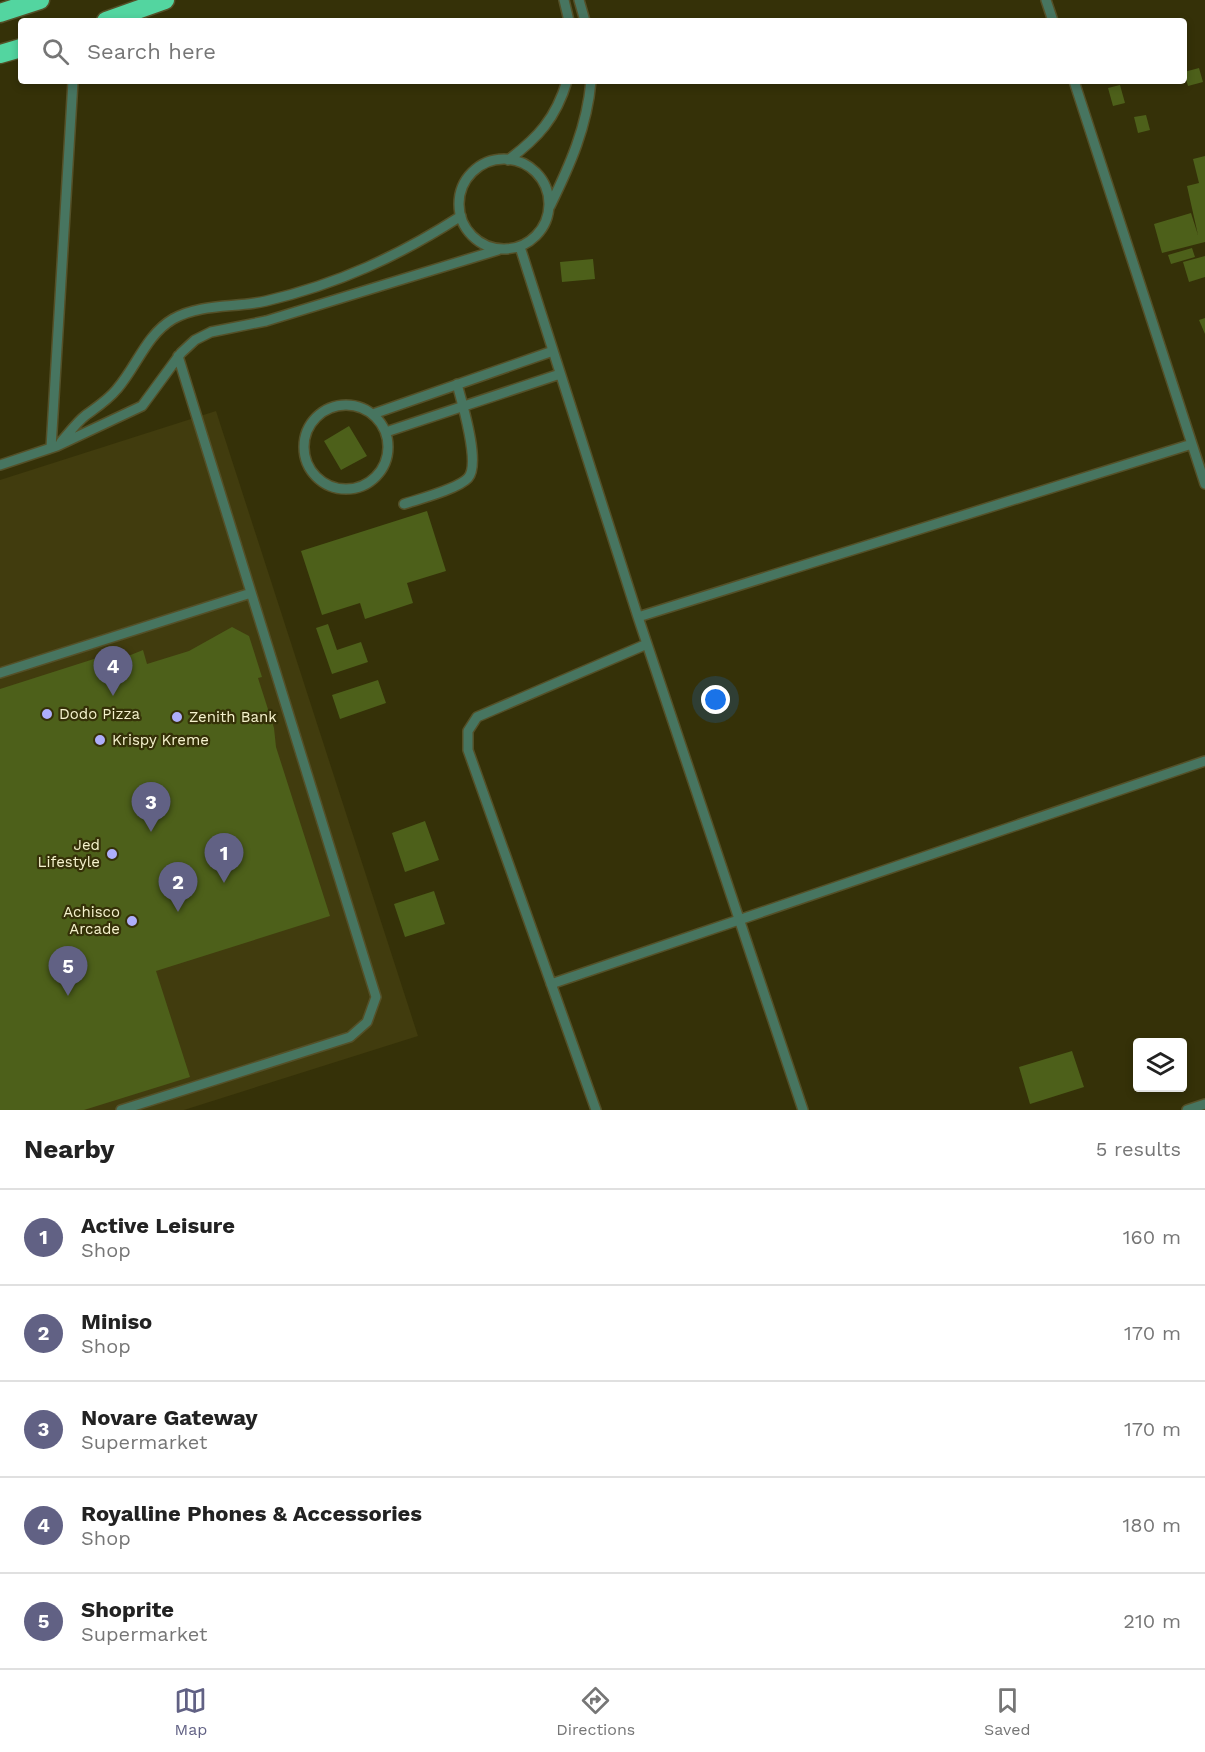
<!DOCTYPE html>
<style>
:root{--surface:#fff;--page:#f6f6f6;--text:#222;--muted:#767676;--line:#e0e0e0;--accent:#616184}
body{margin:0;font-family:"Work Sans",sans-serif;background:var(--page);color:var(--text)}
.controls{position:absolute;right:18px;bottom:18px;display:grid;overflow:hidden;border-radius:6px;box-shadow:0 3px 9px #0003}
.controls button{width:54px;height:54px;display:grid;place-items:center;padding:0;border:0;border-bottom:2px solid var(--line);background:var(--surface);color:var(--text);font:30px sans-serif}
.you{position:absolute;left:716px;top:700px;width:21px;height:21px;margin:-15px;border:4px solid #fff;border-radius:50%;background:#1a73e8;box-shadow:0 0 0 9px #1a73e833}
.badge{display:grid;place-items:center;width:39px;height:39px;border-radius:50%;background:var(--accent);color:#fff;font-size:20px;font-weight:700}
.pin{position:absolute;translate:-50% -50px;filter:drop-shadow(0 2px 3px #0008)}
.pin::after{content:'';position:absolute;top:32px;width:21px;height:18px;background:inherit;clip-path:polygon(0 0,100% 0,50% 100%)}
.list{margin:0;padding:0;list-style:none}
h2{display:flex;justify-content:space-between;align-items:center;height:78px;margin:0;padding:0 24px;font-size:26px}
h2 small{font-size:20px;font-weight:400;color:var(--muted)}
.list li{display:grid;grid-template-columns:39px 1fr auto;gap:18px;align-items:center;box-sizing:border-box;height:96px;padding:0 24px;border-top:2px solid var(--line)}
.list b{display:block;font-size:22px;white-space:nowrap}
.list p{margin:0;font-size:20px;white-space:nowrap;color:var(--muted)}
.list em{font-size:20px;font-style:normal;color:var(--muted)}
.icon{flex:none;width:33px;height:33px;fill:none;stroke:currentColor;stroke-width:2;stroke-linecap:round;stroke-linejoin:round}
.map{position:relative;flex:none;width:1205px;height:1110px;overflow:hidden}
.search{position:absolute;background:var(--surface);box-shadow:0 3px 9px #0003;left:18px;right:18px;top:18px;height:66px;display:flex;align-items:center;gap:15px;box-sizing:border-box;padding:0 21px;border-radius:6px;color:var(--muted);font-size:22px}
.sheet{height:558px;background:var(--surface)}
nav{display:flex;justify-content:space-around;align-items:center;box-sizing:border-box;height:84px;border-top:2px solid var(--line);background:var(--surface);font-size:16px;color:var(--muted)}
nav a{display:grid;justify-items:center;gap:3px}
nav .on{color:var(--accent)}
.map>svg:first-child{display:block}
.built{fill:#413c0e}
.building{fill:#4d601a}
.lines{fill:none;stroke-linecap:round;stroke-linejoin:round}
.lane-casing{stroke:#545028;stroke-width:12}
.highway-casing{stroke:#545028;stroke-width:21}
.lane{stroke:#477560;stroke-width:9}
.highway{stroke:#53d5a0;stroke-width:18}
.poi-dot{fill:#aeaefb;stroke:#353108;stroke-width:2}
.labels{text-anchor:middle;stroke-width:4.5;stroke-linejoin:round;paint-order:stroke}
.poi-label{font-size:15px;fill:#f5f2cd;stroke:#353108;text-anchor:start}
</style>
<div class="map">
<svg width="1205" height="1110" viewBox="0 0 1205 1110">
<rect width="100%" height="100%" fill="#353108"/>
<path class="built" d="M216 411 418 1036 184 1110H0V480Z"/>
<path class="building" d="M1199 68 1203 82 1188 86 1184 72Z
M1120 85 1125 103 1113 106 1108 88Z
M1146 115 1150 130 1138 133 1134 117Z
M1205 156V242L1162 253 1154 224 1191 213 1198 235 1187 186 1199 183 1193 159Z
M1192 248 1195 257 1171 264 1168 255Z
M1205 256V277L1189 282 1183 262Z
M593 259 595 279 562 282 560 262Z
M1205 318V334L1199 320Z
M349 426 367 456 341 470 324 441Z
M427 511 446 571 407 583 413 603 365 619 360 603 322 615 301 551Z
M328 624 337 650 361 642 368 662 332 674 316 628Z
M232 627 249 636 262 677 258 678 274 728 276 747 330 916 156 971 190 1077 84 1110H0V689L97 658 106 665 143 650 147 664 189 651Z
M378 680 386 703 340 719 332 695Z
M425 821 439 860 405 872 392 833Z
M434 891 445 924 405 937 394 904Z
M1072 1051 1084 1087 1030 1104 1019 1067Z"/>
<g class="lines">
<defs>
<path id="lane" d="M564 0 569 21
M579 0 585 21
M1046 0 1053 21
M1074 81 1205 484
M459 204a45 45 0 1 1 90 0a45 45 0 1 1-90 0Z
M508 160C538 138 556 118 567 81
M550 206C570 165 587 127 591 81
M520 247 638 617 803 1110
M304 447a42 42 0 1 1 84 0a42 42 0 1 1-84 0Z
M373 414 553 351
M386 432 560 374
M61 442C69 433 77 422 86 415 97 407 108 400 117 389 137 366 146 335 173 319 201 303 236 308 266 301 338 284 399 256 461 216
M51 448 73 81
M0 465 57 446 142 406 181 353 195 340 211 332 266 321 498 250
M404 504C419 499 458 489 468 478 481 464 462 403 457 384
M638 617 1192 444
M0 673 251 593
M551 984 1205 761
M121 1110 350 1037 367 1022 376 997 178 356
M596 1110 468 750V731L477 717 647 644
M1187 1110 1205 1104"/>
<path id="highway" d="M0 13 40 0
M106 21 165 0
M0 54 21 48"/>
</defs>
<use href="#lane" class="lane-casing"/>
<use href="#highway" class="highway-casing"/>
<use href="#lane" class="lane"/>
<use href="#highway" class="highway"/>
</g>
<g class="poi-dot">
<circle cx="47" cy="714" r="6"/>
<circle cx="177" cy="717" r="6"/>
<circle cx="100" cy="740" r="6"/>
<circle cx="112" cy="854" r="6"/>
<circle cx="132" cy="921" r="6"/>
</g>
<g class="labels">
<g class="poi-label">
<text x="59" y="719">Dodo Pizza</text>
<text x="189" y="722">Zenith Bank</text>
<text x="112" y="745">Krispy Kreme</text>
<text x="100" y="850" text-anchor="end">Jed<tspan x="100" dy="17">Lifestyle</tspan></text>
<text x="120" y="917" text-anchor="end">Achisco<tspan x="120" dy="17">Arcade</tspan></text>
</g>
</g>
</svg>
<div class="controls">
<button><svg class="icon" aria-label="layers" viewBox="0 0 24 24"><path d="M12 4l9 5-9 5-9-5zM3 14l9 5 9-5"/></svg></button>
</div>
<div class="you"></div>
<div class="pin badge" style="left:224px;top:883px">1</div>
<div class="pin badge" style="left:178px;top:912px">2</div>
<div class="pin badge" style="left:151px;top:832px">3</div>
<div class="pin badge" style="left:113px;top:696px">4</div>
<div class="pin badge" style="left:68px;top:996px">5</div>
<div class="search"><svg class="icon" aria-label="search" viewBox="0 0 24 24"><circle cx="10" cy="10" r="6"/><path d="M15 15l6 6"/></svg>Search here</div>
</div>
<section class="sheet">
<h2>Nearby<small>5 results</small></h2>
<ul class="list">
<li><span class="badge">1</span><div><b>Active Leisure</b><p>Shop</p></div><em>160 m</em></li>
<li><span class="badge">2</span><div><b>Miniso</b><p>Shop</p></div><em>170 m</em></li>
<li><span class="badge">3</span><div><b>Novare Gateway</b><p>Supermarket</p></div><em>170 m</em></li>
<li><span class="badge">4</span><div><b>Royalline Phones &amp; Accessories</b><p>Shop</p></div><em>180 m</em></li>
<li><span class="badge">5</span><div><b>Shoprite</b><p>Supermarket</p></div><em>210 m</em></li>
</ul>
</section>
<nav>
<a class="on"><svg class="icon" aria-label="map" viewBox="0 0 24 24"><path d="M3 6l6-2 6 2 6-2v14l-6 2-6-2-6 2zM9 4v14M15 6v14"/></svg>Map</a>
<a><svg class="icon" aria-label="directions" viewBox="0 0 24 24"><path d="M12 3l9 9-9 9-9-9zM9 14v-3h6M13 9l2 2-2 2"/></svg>Directions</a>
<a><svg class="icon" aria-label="saved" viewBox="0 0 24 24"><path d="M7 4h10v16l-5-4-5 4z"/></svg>Saved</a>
</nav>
